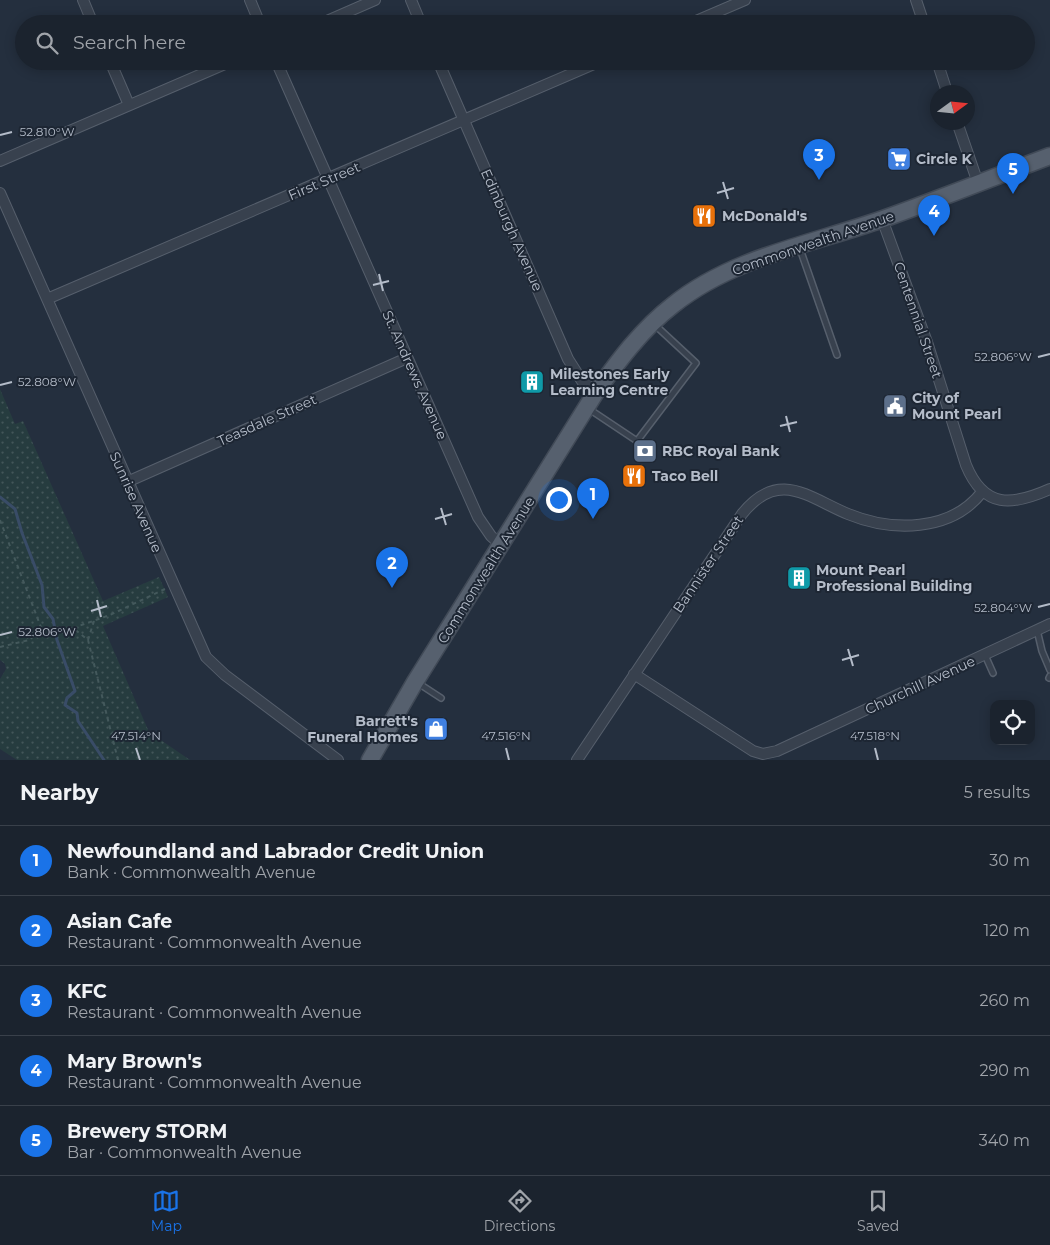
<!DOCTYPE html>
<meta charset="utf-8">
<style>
:root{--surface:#1b232e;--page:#282f3a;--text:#f1f3f6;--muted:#a0a4aa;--line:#39404a;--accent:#1a73e8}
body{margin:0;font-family:Montserrat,sans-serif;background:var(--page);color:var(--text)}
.controls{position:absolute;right:15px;bottom:15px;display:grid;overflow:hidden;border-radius:10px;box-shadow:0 2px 12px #0003}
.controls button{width:45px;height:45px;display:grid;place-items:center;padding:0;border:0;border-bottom:1px solid var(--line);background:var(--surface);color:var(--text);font:25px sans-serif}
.compass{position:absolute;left:930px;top:85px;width:45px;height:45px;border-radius:50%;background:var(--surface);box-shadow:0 2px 12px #0003;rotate:75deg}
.you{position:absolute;left:558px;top:499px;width:18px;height:18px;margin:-12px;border:4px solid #fff;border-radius:50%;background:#1a73e8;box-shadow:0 0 0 8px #1a73e833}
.badge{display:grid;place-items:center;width:32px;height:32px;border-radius:50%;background:var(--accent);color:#fff;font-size:16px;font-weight:700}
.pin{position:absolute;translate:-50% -41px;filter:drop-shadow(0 1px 2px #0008)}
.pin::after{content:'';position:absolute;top:26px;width:18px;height:15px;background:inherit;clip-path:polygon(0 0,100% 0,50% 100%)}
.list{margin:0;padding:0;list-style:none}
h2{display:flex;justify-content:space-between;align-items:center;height:65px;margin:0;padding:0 20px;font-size:21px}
h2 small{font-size:16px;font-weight:400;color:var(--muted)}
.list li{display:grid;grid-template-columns:32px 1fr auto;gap:15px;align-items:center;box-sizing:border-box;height:70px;padding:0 20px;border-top:1px solid var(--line)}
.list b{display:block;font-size:19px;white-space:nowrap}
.list p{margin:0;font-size:16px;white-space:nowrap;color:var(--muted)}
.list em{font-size:16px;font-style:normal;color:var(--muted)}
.icon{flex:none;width:28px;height:28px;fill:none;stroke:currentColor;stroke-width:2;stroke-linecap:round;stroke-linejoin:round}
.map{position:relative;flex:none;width:1050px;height:760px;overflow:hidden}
.search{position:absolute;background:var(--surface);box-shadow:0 2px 12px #0003;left:15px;right:15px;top:15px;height:55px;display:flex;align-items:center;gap:12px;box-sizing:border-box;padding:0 18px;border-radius:28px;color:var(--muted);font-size:19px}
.sheet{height:415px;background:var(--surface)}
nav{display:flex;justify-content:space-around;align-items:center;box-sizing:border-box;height:70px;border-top:1px solid var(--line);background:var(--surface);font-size:14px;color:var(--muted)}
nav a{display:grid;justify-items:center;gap:2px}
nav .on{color:var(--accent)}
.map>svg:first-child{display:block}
.grass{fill:url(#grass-dots)}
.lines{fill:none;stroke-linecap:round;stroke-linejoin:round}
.stream{stroke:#394c67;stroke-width:3}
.service-casing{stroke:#565f6c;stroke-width:8}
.minor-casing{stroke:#565f6c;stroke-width:12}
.primary-casing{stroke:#414a57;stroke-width:19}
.path{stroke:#44595c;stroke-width:2;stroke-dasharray:4 4;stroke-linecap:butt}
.service{stroke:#38414e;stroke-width:5}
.minor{stroke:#38414e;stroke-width:10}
.primary{stroke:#56606e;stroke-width:16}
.ticks{fill:none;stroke:#b4bcc9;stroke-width:2}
.labels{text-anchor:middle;stroke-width:4;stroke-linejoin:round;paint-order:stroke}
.poi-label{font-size:14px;font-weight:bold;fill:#b4bcc9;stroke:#1d2633;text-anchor:start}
.street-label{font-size:14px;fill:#b4bcc9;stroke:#1d2633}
.ticks-label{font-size:12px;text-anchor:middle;fill:#b4bcc9;stroke:#1d2633;stroke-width:4;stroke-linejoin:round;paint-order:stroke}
</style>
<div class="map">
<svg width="1050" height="760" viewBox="0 0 1050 760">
<defs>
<pattern id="grass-dots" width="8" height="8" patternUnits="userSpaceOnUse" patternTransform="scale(1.25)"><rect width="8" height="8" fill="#263c3f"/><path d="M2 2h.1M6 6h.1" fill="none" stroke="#435659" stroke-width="1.8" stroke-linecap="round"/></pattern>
</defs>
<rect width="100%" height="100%" fill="#242f3e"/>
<path class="grass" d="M0 389 15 424 23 421 103 601 159 577 168 597 103 626 149 732 190 760H17L0 749V679L6 669 5 664 0 660Z"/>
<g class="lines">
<path class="stream" d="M0 497 15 509 22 533 42 585 44 607 53 619 57 640 75 691 67 698 65 705 77 713 78 721 104 760"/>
<defs>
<path id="service" d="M799 246 837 355
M589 409 637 441 696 363 655 325
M1037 630 1042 651 1050 670
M985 655 993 673
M1049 678 1050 676
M418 683 441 698"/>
<path id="minor" d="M83 0 93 24
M250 0 260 24
M411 0 421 24
M916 0 924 24
M320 24 375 0
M689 24 745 0
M110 61 129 105
M276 61 478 517 491 536 501 545
M438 61 568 359 582 381 596 392
M937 61 947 92
M957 122 978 183
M0 161 232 61
M0 193 206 657 225 675 338 760
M882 219 927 342 966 465C984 509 1012 506 1050 489
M47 299 601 61
M127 482 407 358
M634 674 753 751 763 754 777 751 1050 624
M577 760 742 514C779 468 809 498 848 514 892 532 951 532 982 492"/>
<path id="primary" d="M370 760 415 682 596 392C619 360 642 329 673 305 733 257 812 244 883 219 939 199 994 177 1050 156"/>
</defs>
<use href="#service" class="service-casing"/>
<use href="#minor" class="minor-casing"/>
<use href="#primary" class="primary-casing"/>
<path class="path" d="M0 520 42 630 73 628 88 640 118 760
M73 628 110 615 165 589
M88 640 94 621
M0 647 29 640 42 630"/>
<use href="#service" class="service"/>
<use href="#minor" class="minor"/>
<use href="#primary" class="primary"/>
</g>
<path class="ticks" d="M0 135 12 132M723 182 728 199M717 193 734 188M379 274 383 291M373 285 389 281M1038 357 1050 354M0 385 12 382M786 416 790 432M780 426 797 422M441 508 446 525M435 519 452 514M97 600 101 617M1038 607 1050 604M91 611 107 606M0 635 12 632M848 649 853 666M842 660 859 655M136 748 140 760M506 748 509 760M875 748 878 760"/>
<defs>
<symbol id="supermarket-square" viewBox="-11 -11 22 22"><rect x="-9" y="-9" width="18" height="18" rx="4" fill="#3f7fe0" stroke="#1d2633"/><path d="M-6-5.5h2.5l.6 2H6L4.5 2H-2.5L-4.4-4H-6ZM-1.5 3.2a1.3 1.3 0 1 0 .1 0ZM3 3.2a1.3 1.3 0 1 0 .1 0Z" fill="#fff"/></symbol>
<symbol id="restaurant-square" viewBox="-11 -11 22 22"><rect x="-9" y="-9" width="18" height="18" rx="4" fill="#e8710a" stroke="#1d2633"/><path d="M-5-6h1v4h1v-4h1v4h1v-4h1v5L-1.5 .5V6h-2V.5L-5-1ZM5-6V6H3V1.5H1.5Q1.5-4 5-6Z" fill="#fff"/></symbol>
<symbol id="building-square" viewBox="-11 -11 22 22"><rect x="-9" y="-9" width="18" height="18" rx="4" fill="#0f9aa8" stroke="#1d2633"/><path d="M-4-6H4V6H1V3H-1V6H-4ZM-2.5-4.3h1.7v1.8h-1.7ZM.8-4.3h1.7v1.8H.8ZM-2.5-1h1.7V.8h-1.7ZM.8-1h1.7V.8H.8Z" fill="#fff"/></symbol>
<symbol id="civic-square" viewBox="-11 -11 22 22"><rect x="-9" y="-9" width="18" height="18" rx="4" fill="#5c6f8a" stroke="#1d2633"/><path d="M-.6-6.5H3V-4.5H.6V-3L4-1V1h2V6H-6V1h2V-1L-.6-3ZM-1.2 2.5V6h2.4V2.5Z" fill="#fff"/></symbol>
<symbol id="bank-square" viewBox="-11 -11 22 22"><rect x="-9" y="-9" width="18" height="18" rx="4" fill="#5c6f8a" stroke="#1d2633"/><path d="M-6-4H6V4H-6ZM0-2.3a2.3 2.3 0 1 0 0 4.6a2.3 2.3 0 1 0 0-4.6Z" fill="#fff"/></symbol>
<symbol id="shop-square" viewBox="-11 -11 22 22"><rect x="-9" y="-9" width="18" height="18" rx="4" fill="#3f7fe0" stroke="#1d2633"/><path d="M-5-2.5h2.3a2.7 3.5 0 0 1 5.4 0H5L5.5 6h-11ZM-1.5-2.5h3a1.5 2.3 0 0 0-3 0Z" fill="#fff"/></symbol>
</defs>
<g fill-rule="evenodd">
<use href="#supermarket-square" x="885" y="145" width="28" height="28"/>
<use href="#restaurant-square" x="690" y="202" width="28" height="28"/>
<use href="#building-square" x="518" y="368" width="28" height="28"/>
<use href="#civic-square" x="881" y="392" width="28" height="28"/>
<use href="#bank-square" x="631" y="437" width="28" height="28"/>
<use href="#restaurant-square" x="620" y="462" width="28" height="28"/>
<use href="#building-square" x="785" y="564" width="28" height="28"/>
<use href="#shop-square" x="422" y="715" width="28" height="28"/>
</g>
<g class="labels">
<g class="poi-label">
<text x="916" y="164">Circle K</text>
<text x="722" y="221">McDonald's</text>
<text x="550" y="379">Milestones Early<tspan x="550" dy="16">Learning Centre</tspan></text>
<text x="912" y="403">City of<tspan x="912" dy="16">Mount Pearl</tspan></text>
<text x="662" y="456">RBC Royal Bank</text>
<text x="652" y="481">Taco Bell</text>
<text x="816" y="575">Mount Pearl<tspan x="816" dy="16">Professional Building</tspan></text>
<text x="418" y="726" text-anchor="end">Barrett's<tspan x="418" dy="16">Funeral Homes</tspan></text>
</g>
<g class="street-label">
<text transform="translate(324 181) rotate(-23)" y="5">First Street</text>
<text transform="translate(512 230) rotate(66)" y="5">Edinburgh Avenue</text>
<text transform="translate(813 243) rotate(-19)" y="5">Commonwealth Avenue</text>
<text transform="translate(918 320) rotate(71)" y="5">Centennial Street</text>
<text transform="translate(415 375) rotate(66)" y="5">St. Andrews Avenue</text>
<text transform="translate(267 420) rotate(-24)" y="5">Teasdale Street</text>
<text transform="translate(136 502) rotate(66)" y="5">Sunrise Avenue</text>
<text transform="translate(708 564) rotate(-56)" y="5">Bannister Street</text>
<text transform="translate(486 570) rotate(-58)" y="5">Commonwealth Avenue</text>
<text transform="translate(920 685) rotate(-25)" y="5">Churchill Avenue</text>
</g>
</g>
<g class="ticks-label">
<text x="47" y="136">52.810°W</text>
<text x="1003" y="361">52.806°W</text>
<text x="47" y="386">52.808°W</text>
<text x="1003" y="612">52.804°W</text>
<text x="47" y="636">52.806°W</text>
<text x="136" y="740">47.514°N</text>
<text x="506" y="740">47.516°N</text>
<text x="875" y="740">47.518°N</text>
</g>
</svg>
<div class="controls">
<button><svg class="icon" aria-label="locate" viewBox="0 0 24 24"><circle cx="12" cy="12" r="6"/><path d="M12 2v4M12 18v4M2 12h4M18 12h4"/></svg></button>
</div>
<svg class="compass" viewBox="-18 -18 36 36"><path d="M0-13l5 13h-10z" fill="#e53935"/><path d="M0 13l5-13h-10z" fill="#a0a4aa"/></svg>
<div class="you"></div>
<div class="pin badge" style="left:593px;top:519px">1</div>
<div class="pin badge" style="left:392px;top:588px">2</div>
<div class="pin badge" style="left:819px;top:180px">3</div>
<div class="pin badge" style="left:934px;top:236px">4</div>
<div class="pin badge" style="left:1013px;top:194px">5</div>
<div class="search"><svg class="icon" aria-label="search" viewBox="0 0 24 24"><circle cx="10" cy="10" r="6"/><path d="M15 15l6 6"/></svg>Search here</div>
</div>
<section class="sheet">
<h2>Nearby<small>5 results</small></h2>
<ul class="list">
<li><span class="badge">1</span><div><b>Newfoundland and Labrador Credit Union</b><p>Bank · Commonwealth Avenue</p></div><em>30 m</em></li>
<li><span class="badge">2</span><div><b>Asian Cafe</b><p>Restaurant · Commonwealth Avenue</p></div><em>120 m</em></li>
<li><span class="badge">3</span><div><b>KFC</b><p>Restaurant · Commonwealth Avenue</p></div><em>260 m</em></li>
<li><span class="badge">4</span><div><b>Mary Brown's</b><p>Restaurant · Commonwealth Avenue</p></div><em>290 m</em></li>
<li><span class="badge">5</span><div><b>Brewery STORM</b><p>Bar · Commonwealth Avenue</p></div><em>340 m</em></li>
</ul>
</section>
<nav>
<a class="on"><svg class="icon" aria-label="map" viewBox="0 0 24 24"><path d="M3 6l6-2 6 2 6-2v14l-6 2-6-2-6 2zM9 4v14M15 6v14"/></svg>Map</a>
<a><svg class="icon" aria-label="directions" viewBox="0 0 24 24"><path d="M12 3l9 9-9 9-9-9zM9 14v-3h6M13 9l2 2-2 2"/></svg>Directions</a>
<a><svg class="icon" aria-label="saved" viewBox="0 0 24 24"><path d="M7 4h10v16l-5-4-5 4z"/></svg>Saved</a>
</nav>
